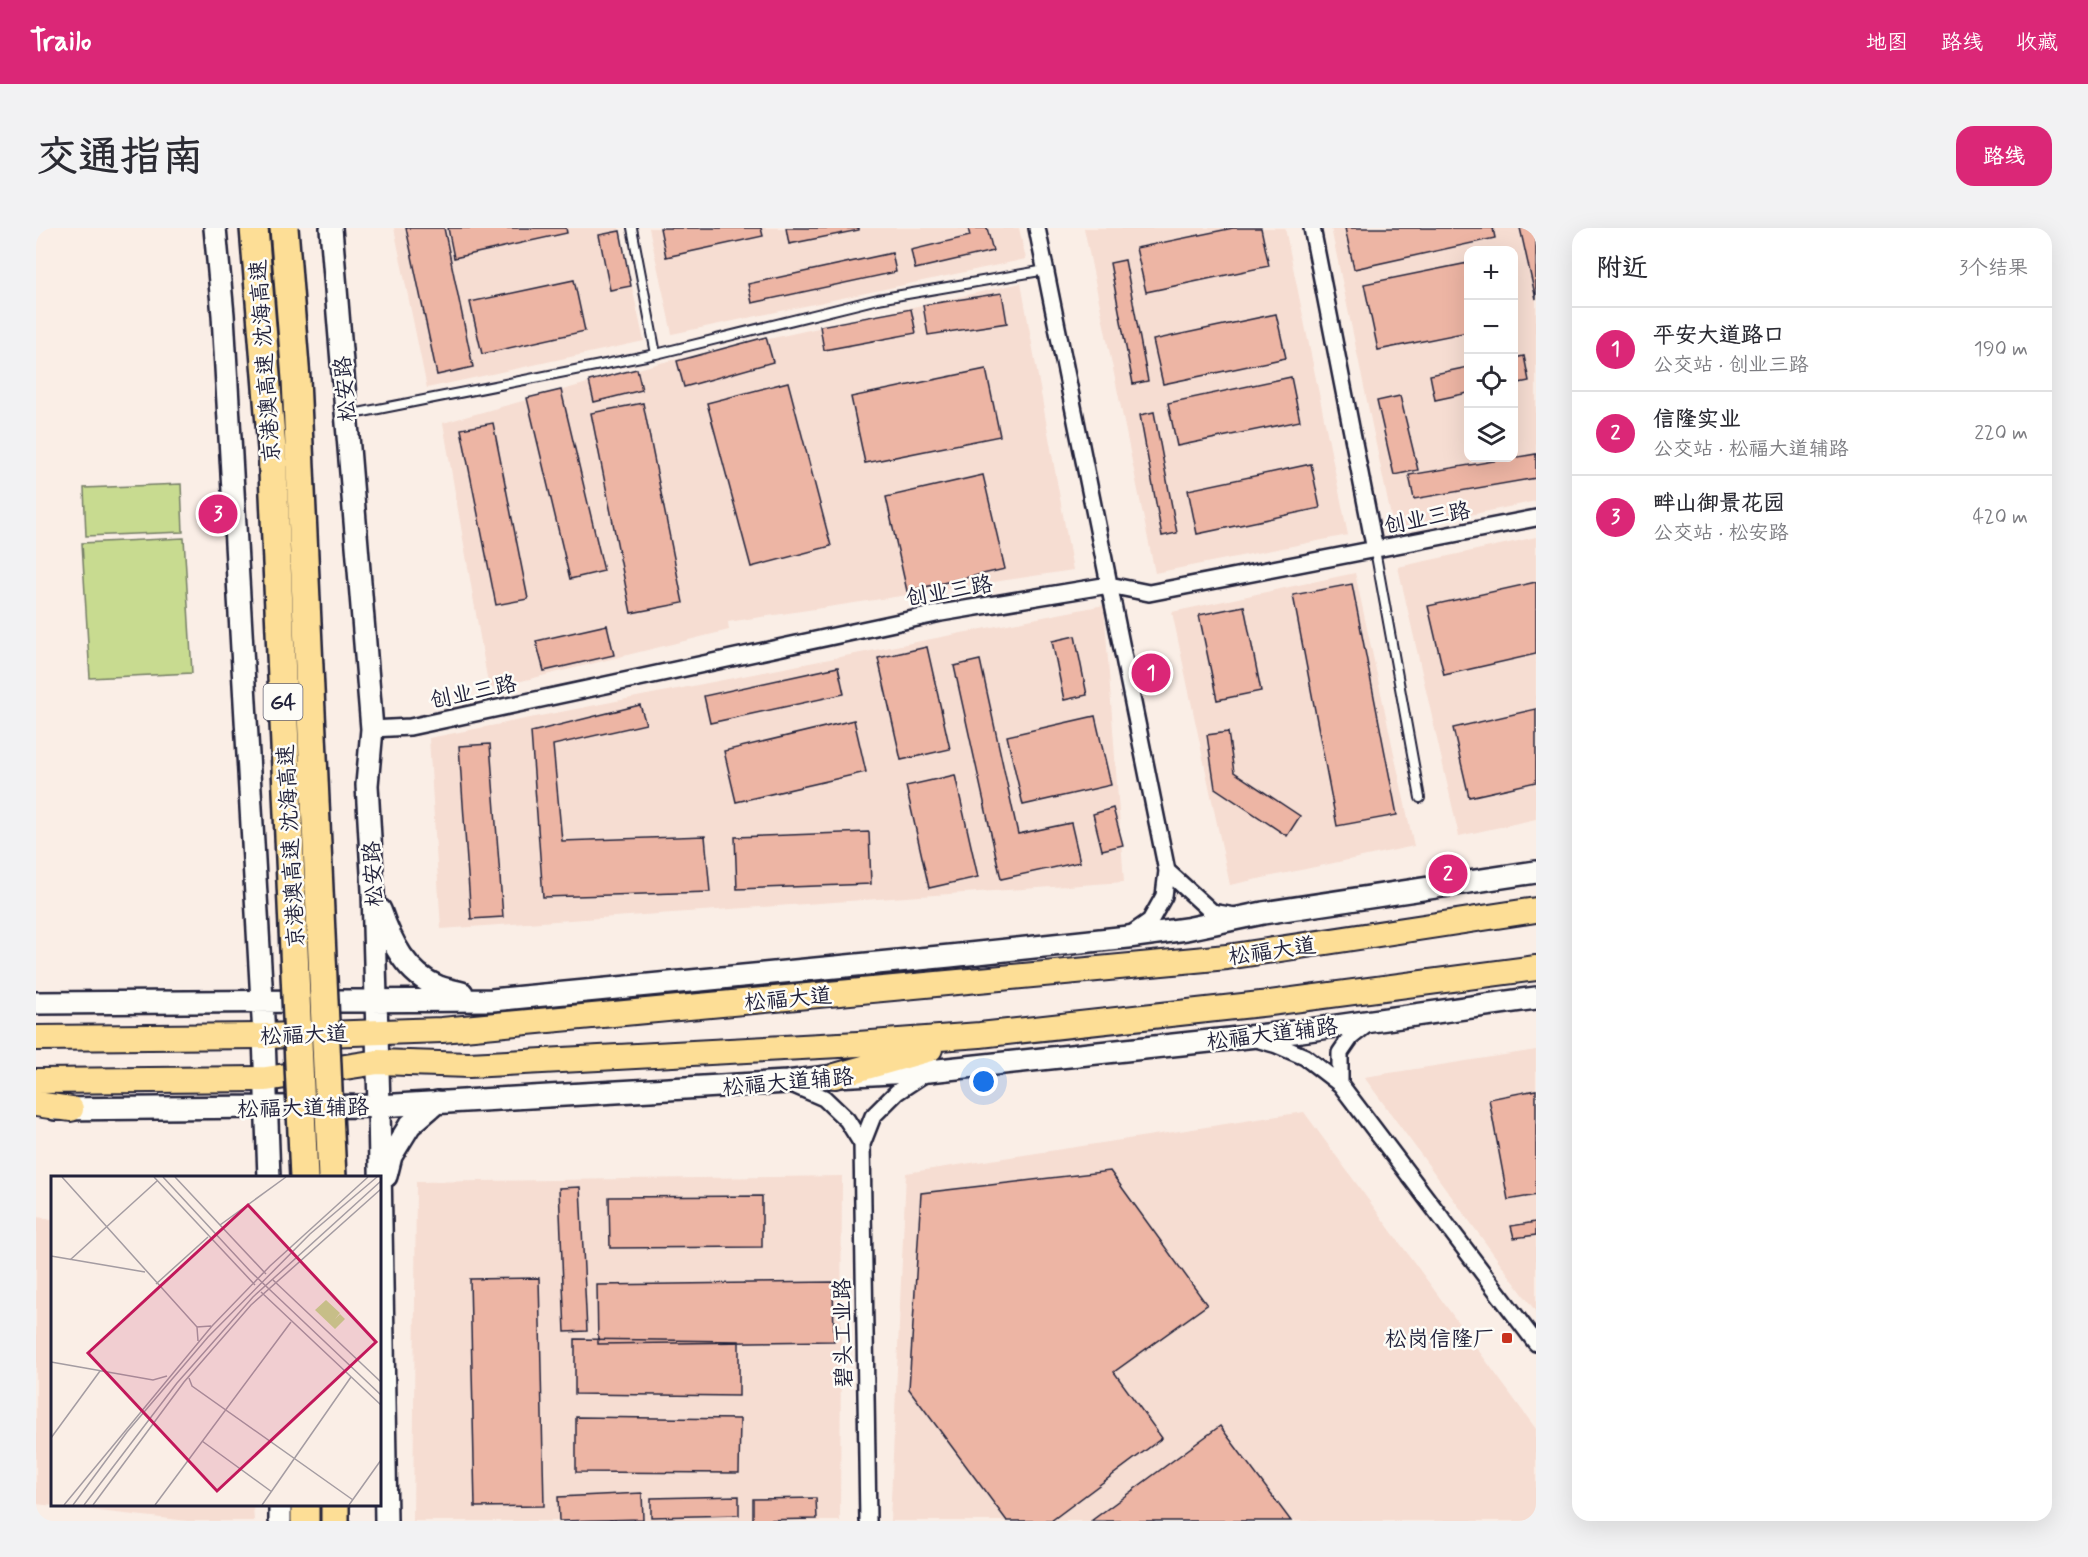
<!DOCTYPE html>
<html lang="zh">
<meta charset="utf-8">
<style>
:root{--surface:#fff;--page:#f2f2f3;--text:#2b2b33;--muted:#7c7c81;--line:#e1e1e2;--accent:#db2777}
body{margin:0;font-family:Mynerve,"LXGW WenKai TC",sans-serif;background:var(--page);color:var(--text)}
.controls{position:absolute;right:18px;top:18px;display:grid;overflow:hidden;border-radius:12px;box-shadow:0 6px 24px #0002}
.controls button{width:54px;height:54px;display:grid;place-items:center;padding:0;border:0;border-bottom:2px solid var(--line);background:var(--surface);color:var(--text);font:30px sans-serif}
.you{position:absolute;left:948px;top:854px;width:21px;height:21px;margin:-15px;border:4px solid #fff;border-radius:50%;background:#1a73e8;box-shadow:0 0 0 9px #1a73e833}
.badge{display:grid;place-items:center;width:39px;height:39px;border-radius:50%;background:var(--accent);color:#fff;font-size:20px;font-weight:700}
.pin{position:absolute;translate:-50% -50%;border:3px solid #fff;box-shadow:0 2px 6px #0006}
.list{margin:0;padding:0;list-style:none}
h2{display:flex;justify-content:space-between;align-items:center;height:78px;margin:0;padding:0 24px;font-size:26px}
h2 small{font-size:20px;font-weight:400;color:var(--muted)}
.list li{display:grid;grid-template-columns:39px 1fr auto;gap:18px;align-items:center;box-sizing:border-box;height:84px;padding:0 24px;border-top:2px solid var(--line)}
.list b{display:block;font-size:22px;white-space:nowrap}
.list p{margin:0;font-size:20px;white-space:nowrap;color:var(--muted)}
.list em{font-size:20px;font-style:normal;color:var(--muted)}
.icon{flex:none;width:33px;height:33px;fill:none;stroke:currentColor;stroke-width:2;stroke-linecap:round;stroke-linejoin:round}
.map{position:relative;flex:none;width:1500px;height:1293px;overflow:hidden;border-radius:18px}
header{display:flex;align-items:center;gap:36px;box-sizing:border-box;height:84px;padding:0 30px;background:var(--accent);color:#fff}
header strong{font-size:28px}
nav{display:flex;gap:33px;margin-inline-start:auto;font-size:21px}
.intro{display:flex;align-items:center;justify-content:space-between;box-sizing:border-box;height:144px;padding:0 36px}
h1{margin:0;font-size:42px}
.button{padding:15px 27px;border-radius:18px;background:var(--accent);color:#fff;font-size:21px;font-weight:700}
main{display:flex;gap:36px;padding:0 36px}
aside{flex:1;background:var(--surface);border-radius:18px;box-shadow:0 6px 24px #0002}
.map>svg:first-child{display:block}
.built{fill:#f6ddd2;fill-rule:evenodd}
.green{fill:#c8db90;stroke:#757e66;stroke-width:1.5}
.building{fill:#edb5a4;stroke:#22223b;stroke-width:1.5}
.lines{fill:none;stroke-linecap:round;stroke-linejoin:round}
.service-casing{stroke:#22223b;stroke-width:12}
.minor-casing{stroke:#22223b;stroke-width:20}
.secondary-casing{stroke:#22223b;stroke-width:26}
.primary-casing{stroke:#22223b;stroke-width:28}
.motorway-casing{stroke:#22223b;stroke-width:32}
.service{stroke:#fdfcf7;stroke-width:8}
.minor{stroke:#fdfcf7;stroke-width:15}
.secondary{stroke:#fdfcf7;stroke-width:21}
.primary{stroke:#fdde96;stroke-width:24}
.motorway{stroke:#fdde96;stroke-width:27}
.motorway-bridge-casing{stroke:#22223b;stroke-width:32;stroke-linecap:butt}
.motorway-bridge{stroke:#fdde96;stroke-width:27}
.poi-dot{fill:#c8321e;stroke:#fdfcf7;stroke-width:2}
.labels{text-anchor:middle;stroke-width:5;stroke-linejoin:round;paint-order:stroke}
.shield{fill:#fdfcf7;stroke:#646373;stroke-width:1.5}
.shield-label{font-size:21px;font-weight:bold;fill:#22223b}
.street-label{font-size:22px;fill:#22223b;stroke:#fdfcf7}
.poi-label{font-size:22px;fill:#22223b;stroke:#fdfcf7;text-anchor:end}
.inset-road{fill:none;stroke:#a49ca2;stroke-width:1.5}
.view{fill:#c2185b;fill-opacity:0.15;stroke:#c2185b;stroke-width:3}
.inset-edge{fill:none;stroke:#22223b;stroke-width:3}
</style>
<header>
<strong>Trailo</strong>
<nav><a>地图</a><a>路线</a><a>收藏</a></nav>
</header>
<div class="intro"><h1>交通指南</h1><a class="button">路线</a></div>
<main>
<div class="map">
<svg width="1500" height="1293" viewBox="0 0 1500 1293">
<rect width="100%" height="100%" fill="#faeee6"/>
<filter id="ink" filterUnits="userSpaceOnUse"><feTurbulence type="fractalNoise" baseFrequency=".0167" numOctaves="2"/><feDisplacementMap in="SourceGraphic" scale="12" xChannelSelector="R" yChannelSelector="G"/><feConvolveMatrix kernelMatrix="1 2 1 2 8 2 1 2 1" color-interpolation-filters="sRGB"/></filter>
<g filter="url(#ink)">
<path class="built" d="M358 0H583L608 113 391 160Z
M613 0H983L990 31 636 106Z
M1048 0H1249L1312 307 1119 345Z
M1295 0H1500V273L1358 303ZM1432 22H1478V230H1432Z
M985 55 1037 342 692 394 693 402 453 461 407 195 624 135Z
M1500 309V591L1423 608 1362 339Z
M1319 345 1378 618 1194 657 1136 384Z
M1068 377 1088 654 405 701 393 510Z
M1500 822V1084L1328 849Z
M1268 884 1500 1201V1293H854L870 945Z
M806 948 804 1293H377L380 954Z
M0 989 16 991V1276L217 1277 218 1293H152L0 1276Z"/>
<path class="green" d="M145 256 147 304 50 308 48 260Z
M148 310 156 445 54 450 46 315Z"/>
<path class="building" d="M370 0H408L437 139 401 147Z
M412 0H530L531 5 418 30Z
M624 0H725L727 8 630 29Z
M750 0H823V2L753 16Z
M932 0H951L957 23 879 41 875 22 934 8Z
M1197 0H1225L1233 38 1110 64 1100 20Z
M1309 0H1457L1459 10 1318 41Z
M1484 0H1500V71Z
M584 3 595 58 574 62 563 7Z
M856 25 860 44 716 75 712 56Z
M1089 32 1112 153 1097 156 1074 35Z
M1432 35V104L1342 122 1328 56Z
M538 52 549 103 446 126 434 74Z
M966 65 971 95 892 107 887 77Z
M875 81 880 105 788 122 784 98Z
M1240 86 1250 130 1127 156 1117 112Z
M730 109 737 134 648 159 641 133Z
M1488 128 1493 153 1478 156V130Z
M1432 139V165L1399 172 1394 147Z
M601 141 606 162 558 174 553 153Z
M950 141 964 208 829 235 815 169Z
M1255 149 1264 193 1141 218 1132 175Z
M752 154 795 318 715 339 671 175Z
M525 162 568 343 534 351 491 170Z
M1364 168 1382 242 1358 247 1341 173Z
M607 175 647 375 595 385 555 185Z
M1118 184 1141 305 1126 308 1104 187Z
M457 195 492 371 460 377 425 201Z
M1500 226V250L1378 271 1373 247Z
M1275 236 1284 280 1161 306 1152 262Z
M947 247 969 341 871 363 850 269Z
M1500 354V426L1408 447 1392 378Z
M1316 356 1361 587 1301 598 1257 367Z
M1208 378 1225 463 1181 472 1163 387Z
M571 397 578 427 508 443 500 413Z
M1039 408 1051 467 1028 472 1016 413Z
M891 419 914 521 865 532 842 430Z
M944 432 982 606 1035 595 1044 634 965 651 918 438Z
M802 439 808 466 674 495 668 468Z
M604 477 610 496 517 517 526 613 669 608 674 664 507 669 495 504Z
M1500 481V554L1433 569 1417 500Z
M1059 488 1075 557 987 577 971 508Z
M818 492 830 544 700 574 688 523Z
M1192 504 1198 544 1264 588 1251 608 1179 560 1171 507Z
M454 516 467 689 435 691 423 518Z
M919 547 942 649 893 660 870 558Z
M1077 580 1087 617 1066 622 1057 586Z
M833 604 835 656 701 661 699 609Z
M1500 862V967L1472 972 1453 871Z
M1074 943 1171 1077 1078 1144 1126 1210 1015 1293H971L873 1161 885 965Z
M544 959 551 1103 529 1104 523 960Z
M726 968V1019L574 1020 573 969Z
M1500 994V1007L1478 1010 1475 998Z
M503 1050 508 1278 439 1279 434 1051Z
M797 1054 798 1113 562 1116 561 1057Z
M539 1111 703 1113V1168L539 1166Z
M540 1189 704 1191 703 1245 540 1244Z
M1184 1198 1255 1293H1055Z
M606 1265 607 1291 523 1293 522 1269Z
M703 1268V1287L615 1289V1270Z
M780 1270 781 1291 717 1292V1271Z"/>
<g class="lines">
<defs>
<path id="service" d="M596 0 620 126
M312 187 620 126 842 71 1010 42
M1339 322 1384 570"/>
<path id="minor" d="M1001 0 1131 643 1128 668 1114 693 1094 707
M1276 0 1339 322
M336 501 374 499 905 385 1073 357 1113 365 1500 290
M1131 643 1176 684 1199 688
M1220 811 1241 817 1269 829 1304 856 1500 1115
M751 854 788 870 811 892 826 916 837 888 861 864 890 845
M1304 856V825L1315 809 1334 794
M826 916 832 1293"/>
<path id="secondary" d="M179 0 187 87 228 808 233 950
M295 0 336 501 331 557 337 663 343 878 350 1293
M344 682C355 714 370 746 403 759 410 762 419 763 426 765
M0 775 456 772 914 728 1092 709 1150 701 1227 685 1500 644
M19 881 343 878 751 854 799 848 893 843 1258 804 1500 770
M350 948 355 928 374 897 401 874
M244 1293V1276"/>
<path id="primary" d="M0 810 228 808 406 802 1191 729 1500 682
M799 848 894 821
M0 853 230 851 342 834 433 837 822 816 944 807 1234 775 1500 740
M0 876 35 881"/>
<path id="motorway" d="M269 1276V1293
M299 1276V1293"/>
</defs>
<use href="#service" class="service-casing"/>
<use href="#minor" class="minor-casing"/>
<use href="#secondary" class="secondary-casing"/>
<use href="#primary" class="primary-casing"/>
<use href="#motorway" class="motorway-casing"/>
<use href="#service" class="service"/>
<use href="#minor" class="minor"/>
<use href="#secondary" class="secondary"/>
<use href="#primary" class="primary"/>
<use href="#motorway" class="motorway"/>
<defs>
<path id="motorway-bridge" d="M218 0 236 221 268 950
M248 0 260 151 296 950"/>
</defs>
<use href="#motorway-bridge" class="motorway-bridge-casing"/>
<use href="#motorway-bridge" class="motorway-bridge"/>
</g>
</g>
<rect class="poi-dot" x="1465" y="1104" width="12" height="12" rx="3"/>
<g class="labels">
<rect class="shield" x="227.5" y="456" width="39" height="36" rx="4.5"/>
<g class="shield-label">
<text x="247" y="481">G4</text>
</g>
<g class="street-label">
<text transform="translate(228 133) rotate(-94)" y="8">京港澳高速 沈海高速</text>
<text transform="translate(308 161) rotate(-95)" y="8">松安路</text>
<text transform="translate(1391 289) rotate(-11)" y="8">创业三路</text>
<text transform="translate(913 362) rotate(-10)" y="8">创业三路</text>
<text transform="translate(437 463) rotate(-12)" y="8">创业三路</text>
<text transform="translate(254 618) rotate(-93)" y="8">京港澳高速 沈海高速</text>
<text transform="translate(336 646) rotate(-93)" y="8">松安路</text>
<text transform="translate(1236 722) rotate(-8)" y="8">松福大道</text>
<text transform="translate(752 770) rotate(-5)" y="8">松福大道</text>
<text transform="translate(1236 805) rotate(-7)" y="8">松福大道辅路</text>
<text transform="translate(268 806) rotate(-2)" y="8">松福大道</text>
<text transform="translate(752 853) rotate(-5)" y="8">松福大道辅路</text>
<text transform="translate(267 879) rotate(-1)" y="8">松福大道辅路</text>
<text transform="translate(806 1105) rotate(-91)" y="8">碧头工业路</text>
</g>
<g class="poi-label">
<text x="1459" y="1118">松岗信隆厂</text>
</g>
</g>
<g transform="translate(15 948)">
<rect width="330" height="330" fill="#faeee6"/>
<path d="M275 124 289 137 284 143 289 138 294 143 284 153 264 134Z" fill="#c8db90"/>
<path class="inset-road" d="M11 1 146 151M103 1 204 109M112 1 199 95 330 219M124 1 215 98M169 49 235 1M0 80 94 96M19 84 106 5M222 104 330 206M105 108 157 61M210 116 330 229M147 165 146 151 160 150M0 186 102 204 116 200M138 202 141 210 302 324M0 262 49 195M151 265 221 316M13 329 161 150 219 90 317 1M22 329 76 256 157 161 259 58 326 1M33 329 126 207 202 121 330 5M42 329 133 206 200 129 330 13M104 329 240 146M211 329 300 201M298 329 330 284"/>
<path class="view" d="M197 29 325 166 166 315 37 177Z"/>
<rect width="330" height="330" class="inset-edge"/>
</g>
</svg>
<div class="controls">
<button>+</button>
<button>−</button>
<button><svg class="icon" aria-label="locate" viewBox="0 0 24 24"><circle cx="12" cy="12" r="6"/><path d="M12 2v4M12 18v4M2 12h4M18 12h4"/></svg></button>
<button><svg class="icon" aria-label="layers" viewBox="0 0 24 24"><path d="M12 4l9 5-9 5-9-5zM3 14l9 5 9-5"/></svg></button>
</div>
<div class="you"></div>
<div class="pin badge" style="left:1115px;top:445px">1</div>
<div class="pin badge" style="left:1412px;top:646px">2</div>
<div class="pin badge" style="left:182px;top:286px">3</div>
</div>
<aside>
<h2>附近<small>3个结果</small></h2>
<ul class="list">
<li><span class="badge">1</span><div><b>平安大道路口</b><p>公交站 · 创业三路</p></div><em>190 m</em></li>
<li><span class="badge">2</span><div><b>信隆实业</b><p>公交站 · 松福大道辅路</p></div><em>220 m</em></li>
<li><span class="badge">3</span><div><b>畔山御景花园</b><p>公交站 · 松安路</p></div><em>420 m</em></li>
</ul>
</aside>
</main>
